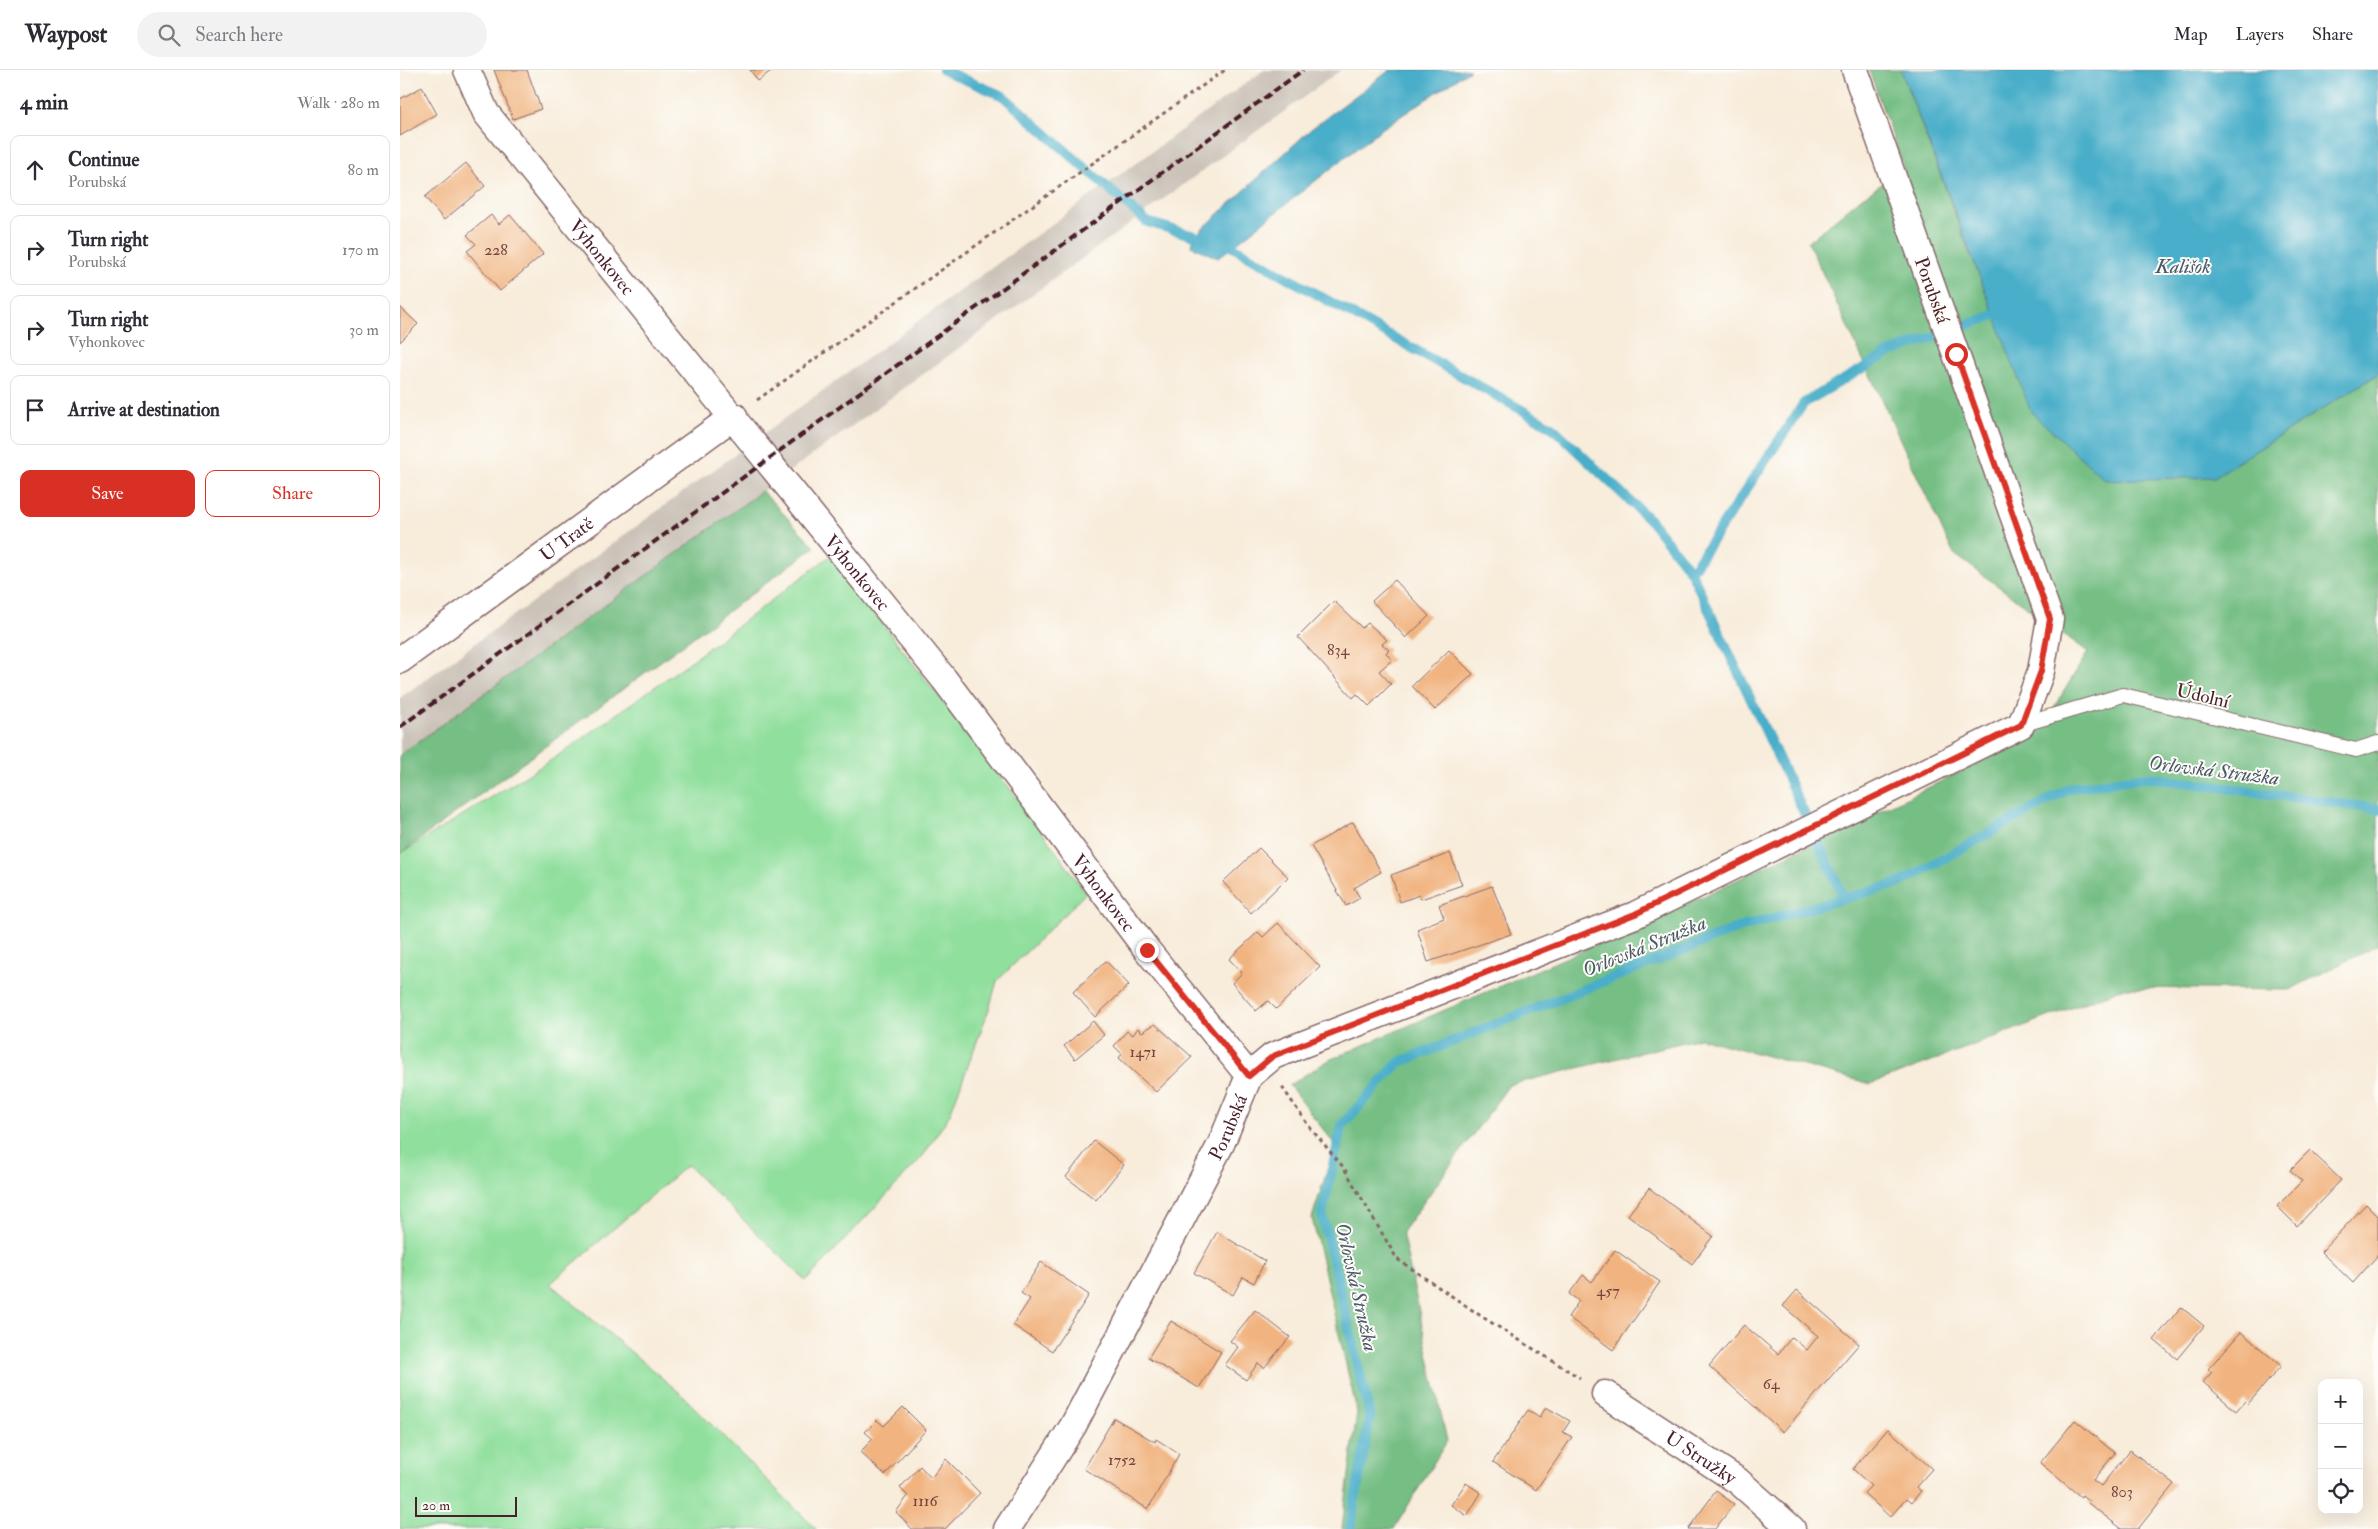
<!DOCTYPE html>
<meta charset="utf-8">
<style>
:root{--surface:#fff;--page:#f2f2f3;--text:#2b2b33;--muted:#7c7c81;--line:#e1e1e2;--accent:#d93025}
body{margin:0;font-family:"IM FELL Double Pica",serif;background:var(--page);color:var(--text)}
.controls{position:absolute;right:15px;bottom:15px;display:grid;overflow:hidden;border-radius:10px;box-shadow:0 5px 20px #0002}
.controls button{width:45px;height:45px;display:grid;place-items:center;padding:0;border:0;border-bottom:1px solid var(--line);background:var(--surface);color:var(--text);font:25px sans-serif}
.scale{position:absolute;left:15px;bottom:12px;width:102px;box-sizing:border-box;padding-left:5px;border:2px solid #4a1f2b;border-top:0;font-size:14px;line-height:18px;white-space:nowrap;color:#4a1f2b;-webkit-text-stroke:4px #fdfcf7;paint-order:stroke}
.stop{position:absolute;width:15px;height:15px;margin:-11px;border:4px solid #d93025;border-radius:50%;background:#fff}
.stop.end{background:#d93025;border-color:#fff;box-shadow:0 1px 5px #0008}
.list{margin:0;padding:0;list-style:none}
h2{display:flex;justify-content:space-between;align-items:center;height:65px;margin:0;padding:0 20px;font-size:21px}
h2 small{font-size:16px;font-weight:400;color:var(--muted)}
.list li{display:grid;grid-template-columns:32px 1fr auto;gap:15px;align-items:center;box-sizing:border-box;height:70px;margin:0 10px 10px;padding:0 10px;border:1px solid var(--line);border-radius:10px}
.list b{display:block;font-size:19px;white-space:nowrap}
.list p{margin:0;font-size:16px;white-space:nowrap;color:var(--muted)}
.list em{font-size:16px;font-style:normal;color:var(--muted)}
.actions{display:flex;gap:10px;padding:15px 20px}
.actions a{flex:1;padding:11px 0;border:1px solid var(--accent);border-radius:10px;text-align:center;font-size:18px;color:var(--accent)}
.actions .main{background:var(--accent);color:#fff}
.icon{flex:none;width:28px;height:28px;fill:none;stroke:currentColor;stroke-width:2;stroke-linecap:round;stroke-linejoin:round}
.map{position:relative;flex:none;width:1978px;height:1459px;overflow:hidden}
header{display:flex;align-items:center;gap:30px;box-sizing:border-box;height:70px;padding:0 25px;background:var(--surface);border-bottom:1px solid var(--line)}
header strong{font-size:24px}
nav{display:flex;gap:28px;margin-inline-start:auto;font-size:18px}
.search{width:350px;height:45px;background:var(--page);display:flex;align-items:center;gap:12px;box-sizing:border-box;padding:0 18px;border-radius:28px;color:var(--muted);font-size:19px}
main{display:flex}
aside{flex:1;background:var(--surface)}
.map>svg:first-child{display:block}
.industrial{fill:#cbc2b8}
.green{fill:#90df9d;stroke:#6d7f64}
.forest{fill:#74be84;stroke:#5f6e58}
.water{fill:#49aec9;stroke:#4a667a}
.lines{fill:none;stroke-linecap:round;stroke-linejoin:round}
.stream{stroke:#49aec9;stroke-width:10}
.building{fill:#f1b37f}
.lane-casing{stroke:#876768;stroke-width:16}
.street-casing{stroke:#876768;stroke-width:29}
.path{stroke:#876768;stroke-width:3;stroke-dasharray:4 4;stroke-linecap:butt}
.lane{stroke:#fff;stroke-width:14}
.street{stroke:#fff;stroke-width:26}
.rail{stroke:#4a1f2b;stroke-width:4;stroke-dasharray:8 4;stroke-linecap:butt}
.route{stroke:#d93025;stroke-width:6}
.labels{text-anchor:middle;stroke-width:4;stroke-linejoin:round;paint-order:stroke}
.number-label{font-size:16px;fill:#744440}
.street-label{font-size:19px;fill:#4a1f2b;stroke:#fdfcf7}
.water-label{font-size:20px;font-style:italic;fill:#4a586a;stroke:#fdfcf7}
</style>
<header>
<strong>Waypost</strong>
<div class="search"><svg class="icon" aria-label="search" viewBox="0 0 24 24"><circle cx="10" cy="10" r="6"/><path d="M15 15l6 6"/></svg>Search here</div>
<nav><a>Map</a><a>Layers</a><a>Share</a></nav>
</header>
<main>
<aside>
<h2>4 min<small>Walk · 280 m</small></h2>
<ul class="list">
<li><svg class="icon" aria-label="ahead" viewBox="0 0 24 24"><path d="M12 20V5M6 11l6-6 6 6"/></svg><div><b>Continue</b><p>Porubská</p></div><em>80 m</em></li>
<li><svg class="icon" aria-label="right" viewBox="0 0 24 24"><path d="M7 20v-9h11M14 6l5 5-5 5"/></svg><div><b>Turn right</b><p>Porubská</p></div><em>170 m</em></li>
<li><svg class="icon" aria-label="right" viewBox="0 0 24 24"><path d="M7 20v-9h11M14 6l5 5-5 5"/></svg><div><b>Turn right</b><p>Vyhonkovec</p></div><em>30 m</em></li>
<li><svg class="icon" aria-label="arrive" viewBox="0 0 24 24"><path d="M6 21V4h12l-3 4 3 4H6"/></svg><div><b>Arrive at destination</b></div></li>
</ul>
<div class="actions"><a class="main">Save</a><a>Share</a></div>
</aside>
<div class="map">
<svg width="1978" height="1459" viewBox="0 0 1978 1459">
<rect width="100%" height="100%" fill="#fdfcf7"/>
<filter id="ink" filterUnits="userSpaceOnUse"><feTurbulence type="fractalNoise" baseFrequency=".02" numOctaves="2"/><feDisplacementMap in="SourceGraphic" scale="10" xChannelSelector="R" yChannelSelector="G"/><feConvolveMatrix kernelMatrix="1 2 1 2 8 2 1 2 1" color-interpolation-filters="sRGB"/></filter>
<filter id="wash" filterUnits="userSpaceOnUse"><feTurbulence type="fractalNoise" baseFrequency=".0096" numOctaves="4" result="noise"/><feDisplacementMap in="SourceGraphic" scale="20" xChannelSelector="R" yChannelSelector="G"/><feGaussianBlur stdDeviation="1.12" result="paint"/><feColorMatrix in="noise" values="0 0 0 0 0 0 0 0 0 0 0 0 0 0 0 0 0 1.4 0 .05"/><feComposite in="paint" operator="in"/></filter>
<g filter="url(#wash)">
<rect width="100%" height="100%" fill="#f8ecda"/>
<path class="industrial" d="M864 0H941L0 685V628Z"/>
<path class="green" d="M430 486 621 733 686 823 597 911 589 939 550 1044 523 1086 406 1211 287 1095 150 1214 280 1323 416 1459H0V784L153 689 294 589Z"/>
<path class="forest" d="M1469 0H1501L1571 187 1814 407 1978 304V875L1889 920 1724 918 1471 1014 1300 968 1109 1015 1002 1162 1047 1371 994 1459H942L957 1342 912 1148 935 1075 889 1015 929 990 1260 847 1637 665 1688 582 1553 483 1408 172 1461 128 1504 99Z
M362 421 415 477 0 784V685Z"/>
<path class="water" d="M990 0H1070L980 60 818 188 791 176 797 164 911 59Z
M1501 0H1978V304L1814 407 1705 410 1631 342Z"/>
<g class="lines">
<path class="stream" d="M543 0 603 26 747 152 808 170
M822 174 833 177 1152 357 1251 451 1291 502 1404 333 1489 283 1606 241
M1291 502 1444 828
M950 1459 970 1346 922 1144 942 1055 998 993 1338 858 1500 813 1670 718 1746 707 1978 739"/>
</g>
<g id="blocks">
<path class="building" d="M94 0H127L141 39 113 49Z
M350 0H372L358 11Z
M22 17 37 44 0 66V29Z
M66 93 85 116 44 150 25 127Z
M91 145 99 154 110 145 143 184 100 221 67 181 76 174 67 165Z
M0 237 18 254 0 272Z
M995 510 1029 546 1006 568 972 531Z
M934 531 962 558 968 553 987 570 982 574 989 580 986 583 992 590 979 601 991 614 969 636 957 624 953 628 898 567Z
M1049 580 1073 604 1035 640 1012 616Z
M953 752 981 802 954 818 960 828 946 836 911 776Z
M859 778 888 807 851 843 823 812Z
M1050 783 1062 815 1021 829 1019 825 1000 832 991 805Z
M1092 816 1111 864 1028 892 1017 859 1044 848 1039 835Z
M878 853 920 897 876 939 868 931 856 941 832 913 842 903 829 889 858 862 863 867Z
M706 891 729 915 695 947 673 922Z
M693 951 704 965 675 989 664 976Z
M755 954 792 987 756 1022 719 988 722 984 714 976 727 961 733 965 738 958 742 962Z
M694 1071 724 1095 696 1130 666 1107Z
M1910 1080 1941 1110 1897 1156 1877 1136 1902 1111 1890 1100Z
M1249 1118 1313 1166 1292 1194 1228 1145Z
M1966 1134 1978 1146V1185L1953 1213 1921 1182Z
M817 1162 865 1191 854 1213 843 1207 833 1225 794 1203Z
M1215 1180 1260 1212 1213 1280 1168 1247 1179 1231 1169 1224 1183 1205 1192 1212Z
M641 1192 689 1225 652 1281 613 1255 630 1229 621 1223Z
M1397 1220 1459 1274 1383 1362 1309 1296 1344 1255 1378 1284 1392 1267 1407 1280 1418 1266 1383 1236Z
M1781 1237 1804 1256 1777 1289 1754 1270Z
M855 1240 890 1267 864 1298 858 1293 846 1310 825 1295 838 1277 830 1271Z
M771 1251 821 1282 799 1318 748 1288Z
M1841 1262 1881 1296 1848 1334 1845 1331 1836 1341 1803 1312 1812 1302 1808 1299Z
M503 1337 526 1360 485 1405 460 1382 473 1369 465 1362 477 1350 484 1356Z
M1146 1337 1170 1351 1163 1362 1172 1367 1136 1420 1093 1392 1128 1340 1140 1347Z
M714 1348 755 1372 756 1369 779 1384 748 1439 684 1399Z
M1675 1350 1715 1383 1693 1410 1701 1416 1730 1380 1774 1414 1738 1459H1722L1688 1433 1689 1431 1682 1425 1681 1427 1640 1393Z
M1488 1359 1532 1399 1516 1417 1521 1421 1511 1433 1506 1429 1490 1447 1464 1423 1471 1416 1453 1399Z
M546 1389 580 1423 545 1459H512L496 1442 508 1426 500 1418 520 1396 531 1408Z
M1066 1413 1081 1423 1067 1446 1051 1435Z
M1316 1421 1334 1434 1315 1459H1288Z"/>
</g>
</g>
<g filter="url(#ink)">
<use href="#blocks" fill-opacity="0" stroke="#876768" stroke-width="1"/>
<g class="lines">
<defs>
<path id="lane" d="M1621 655 1723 625 1956 680 1978 673"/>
<g id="street">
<path id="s1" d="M67 0 86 43 544 609 747 880 849 1006"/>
<path id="s2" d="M0 590 334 346"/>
<path id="s3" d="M1205 1324 1338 1411 1392 1459"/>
<path id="s4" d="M607 1459 673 1356 821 1074 849 1006 873 986 1235 845 1621 655 1641 601 1650 549 1455 0"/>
</g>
</defs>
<use href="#lane" class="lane-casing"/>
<use href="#street" class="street-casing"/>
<path class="path" d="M357 330 825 0
M882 1017 908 1055 944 1098 997 1189 1084 1248 1180 1308"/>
<use href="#lane" class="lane"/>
<use href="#street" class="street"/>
<path class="rail" d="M0 657 903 0"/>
</g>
</g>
<g class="lines" filter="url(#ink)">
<path class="route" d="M747 880 849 1006 873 986 1235 844 1621 655 1641 601 1650 549 1556 284"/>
</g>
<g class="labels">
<g class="number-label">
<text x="96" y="185">228</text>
<text x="938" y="585">834</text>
<text x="743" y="987">1471</text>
<text x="1208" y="1226">457</text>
<text x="1371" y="1319">64</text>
<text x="722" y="1395">1752</text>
<text x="1722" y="1427">803</text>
<text x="525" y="1436">1116</text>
</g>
<g class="street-label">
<text dy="7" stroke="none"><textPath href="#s1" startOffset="232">Vyhonkovec</textPath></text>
<text transform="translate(1533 220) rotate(70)" y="7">Porubská</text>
<text dy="7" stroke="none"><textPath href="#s2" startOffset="206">U Tratě</textPath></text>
<text dy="7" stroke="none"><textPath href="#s1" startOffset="638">Vyhonkovec</textPath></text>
<text transform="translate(1803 625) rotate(13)" y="7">Údolní</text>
<text dy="7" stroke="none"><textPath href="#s1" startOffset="1042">Vyhonkovec</textPath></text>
<text dy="7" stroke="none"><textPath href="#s4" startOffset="459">Porubská</textPath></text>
<text dy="7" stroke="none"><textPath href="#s3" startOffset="115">U Stružky</textPath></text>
</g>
<g class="water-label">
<text x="1783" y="203">Kališok</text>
<text transform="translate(1814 700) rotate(7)" y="7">Orlovská Stružka</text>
<text transform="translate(1244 876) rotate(-22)" y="7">Orlovská Stružka</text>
<text transform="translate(957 1217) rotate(77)" y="7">Orlovská Stružka</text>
</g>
</g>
</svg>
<div class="controls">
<button>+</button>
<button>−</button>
<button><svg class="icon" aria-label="locate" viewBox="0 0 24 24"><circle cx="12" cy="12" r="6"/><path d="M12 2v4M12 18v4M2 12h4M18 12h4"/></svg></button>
</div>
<div class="scale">20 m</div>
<div class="stop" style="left:1556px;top:284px"></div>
<div class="stop end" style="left:747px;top:880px"></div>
</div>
</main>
